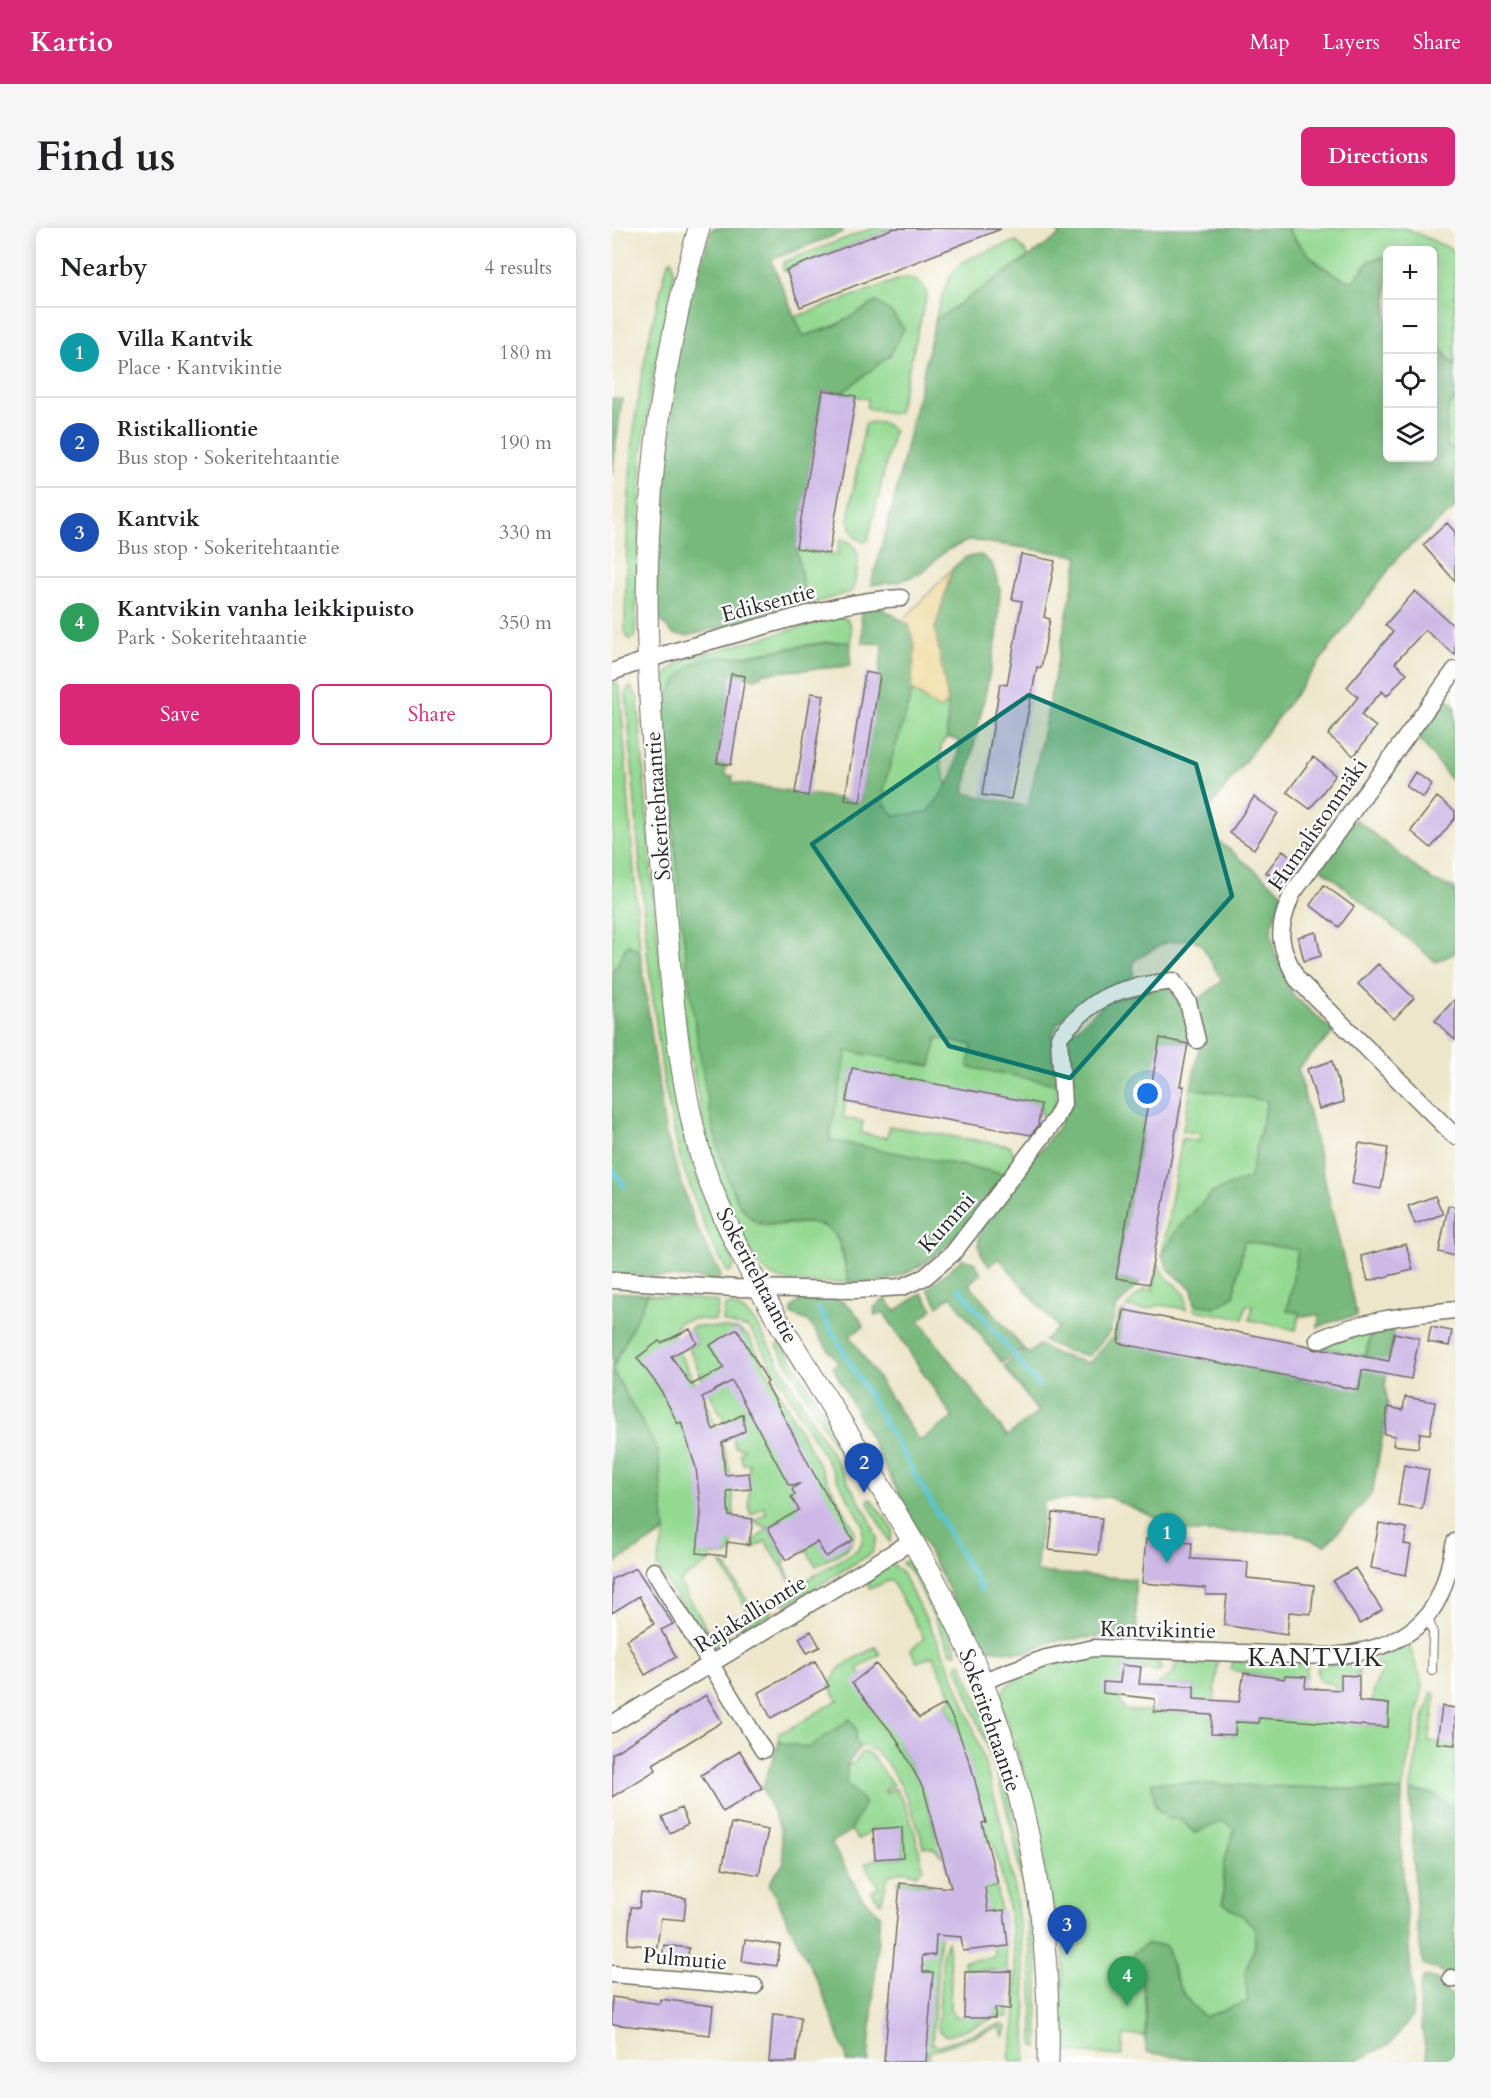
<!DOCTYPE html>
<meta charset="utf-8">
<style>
:root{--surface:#fff;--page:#f6f6f6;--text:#202124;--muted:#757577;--line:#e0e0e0;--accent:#db2777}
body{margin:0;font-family:Cardo,serif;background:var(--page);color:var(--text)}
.controls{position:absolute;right:18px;top:18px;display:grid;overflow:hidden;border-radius:9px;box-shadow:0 3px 15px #0003}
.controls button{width:54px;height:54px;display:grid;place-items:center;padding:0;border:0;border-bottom:2px solid var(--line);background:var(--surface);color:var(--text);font:30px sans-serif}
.you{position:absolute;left:536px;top:866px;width:21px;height:21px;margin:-15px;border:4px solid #fff;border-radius:50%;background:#1a73e8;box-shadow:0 0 0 9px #1a73e833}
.badge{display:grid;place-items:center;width:39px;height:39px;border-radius:50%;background:var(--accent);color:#fff;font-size:20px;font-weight:700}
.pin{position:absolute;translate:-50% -50px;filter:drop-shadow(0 2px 3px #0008)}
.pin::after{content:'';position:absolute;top:32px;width:21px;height:18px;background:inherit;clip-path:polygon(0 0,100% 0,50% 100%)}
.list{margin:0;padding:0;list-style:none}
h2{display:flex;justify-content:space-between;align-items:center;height:78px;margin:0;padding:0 24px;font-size:26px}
h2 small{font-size:20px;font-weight:400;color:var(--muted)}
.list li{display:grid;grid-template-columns:39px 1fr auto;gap:18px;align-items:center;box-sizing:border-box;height:90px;padding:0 24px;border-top:2px solid var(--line)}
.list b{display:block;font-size:22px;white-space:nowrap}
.list p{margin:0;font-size:20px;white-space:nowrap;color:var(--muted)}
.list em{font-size:20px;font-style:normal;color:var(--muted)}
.actions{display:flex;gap:12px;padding:18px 24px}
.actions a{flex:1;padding:14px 0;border:2px solid var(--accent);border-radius:9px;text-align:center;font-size:21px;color:var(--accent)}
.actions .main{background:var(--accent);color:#fff}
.icon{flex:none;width:33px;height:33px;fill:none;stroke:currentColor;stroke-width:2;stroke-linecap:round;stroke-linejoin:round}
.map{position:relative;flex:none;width:843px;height:1834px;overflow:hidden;border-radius:9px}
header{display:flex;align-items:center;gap:36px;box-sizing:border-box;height:84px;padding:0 30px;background:var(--accent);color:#fff}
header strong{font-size:28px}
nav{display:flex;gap:33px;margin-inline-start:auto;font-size:21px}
.intro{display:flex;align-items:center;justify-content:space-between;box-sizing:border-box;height:144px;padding:0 36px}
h1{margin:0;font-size:42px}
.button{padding:15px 27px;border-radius:9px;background:var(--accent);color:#fff;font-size:21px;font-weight:700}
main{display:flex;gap:36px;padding:0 36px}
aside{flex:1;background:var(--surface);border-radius:9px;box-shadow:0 3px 15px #0003}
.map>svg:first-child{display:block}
.green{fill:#94d992;stroke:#60825e;stroke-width:1.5}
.forest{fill:#77b97c;stroke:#517254;stroke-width:1.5}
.sand{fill:#eeda9e;stroke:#8c8264;stroke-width:1.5}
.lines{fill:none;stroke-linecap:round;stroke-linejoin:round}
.stream{stroke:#59c5d1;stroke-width:5}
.building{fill:#ceb9e6}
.service-casing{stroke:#6f6c63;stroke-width:10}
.minor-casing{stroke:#6f6c63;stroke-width:19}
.tertiary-casing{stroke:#6f6c63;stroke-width:23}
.service{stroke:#fff;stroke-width:8}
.minor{stroke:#fff;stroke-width:16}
.tertiary{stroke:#fff;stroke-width:21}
.marked{fill:#0f766e;fill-opacity:0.2;stroke:#0f766e;stroke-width:4.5;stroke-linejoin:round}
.labels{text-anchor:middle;stroke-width:4.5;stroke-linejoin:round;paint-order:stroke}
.street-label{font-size:22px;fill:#2b2b2b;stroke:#fff}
.quarter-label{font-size:26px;letter-spacing:1.5px;fill:#2b2b2b;stroke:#fff}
</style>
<header>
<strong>Kartio</strong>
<nav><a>Map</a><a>Layers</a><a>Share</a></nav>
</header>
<div class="intro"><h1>Find us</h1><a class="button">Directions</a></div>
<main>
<aside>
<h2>Nearby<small>4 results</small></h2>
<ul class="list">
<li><span class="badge" style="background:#0f9aa8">1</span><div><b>Villa Kantvik</b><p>Place · Kantvikintie</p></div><em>180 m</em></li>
<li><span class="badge" style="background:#1a4fb4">2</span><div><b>Ristikalliontie</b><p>Bus stop · Sokeritehtaantie</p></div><em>190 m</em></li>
<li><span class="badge" style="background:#1a4fb4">3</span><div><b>Kantvik</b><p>Bus stop · Sokeritehtaantie</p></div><em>330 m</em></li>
<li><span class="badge" style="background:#2e9e5b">4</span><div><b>Kantvikin vanha leikkipuisto</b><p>Park · Sokeritehtaantie</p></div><em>350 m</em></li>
</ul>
<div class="actions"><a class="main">Save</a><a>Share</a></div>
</aside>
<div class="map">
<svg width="843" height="1834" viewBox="0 0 843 1834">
<rect width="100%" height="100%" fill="#fff"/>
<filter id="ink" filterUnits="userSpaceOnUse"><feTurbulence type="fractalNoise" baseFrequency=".0167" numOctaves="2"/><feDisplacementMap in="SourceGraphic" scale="12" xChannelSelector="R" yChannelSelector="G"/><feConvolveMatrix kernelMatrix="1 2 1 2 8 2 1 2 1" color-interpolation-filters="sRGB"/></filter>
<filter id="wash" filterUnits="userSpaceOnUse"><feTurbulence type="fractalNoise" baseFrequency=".008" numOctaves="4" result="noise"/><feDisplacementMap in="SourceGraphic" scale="24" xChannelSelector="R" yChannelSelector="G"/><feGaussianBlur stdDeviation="1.35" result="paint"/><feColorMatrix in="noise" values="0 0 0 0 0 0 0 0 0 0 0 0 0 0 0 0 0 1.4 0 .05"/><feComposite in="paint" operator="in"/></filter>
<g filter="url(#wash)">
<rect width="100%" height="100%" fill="#ede6ca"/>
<path class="green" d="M261 0H282L174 42 175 44 171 42V34Z
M675 0H794L843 23V138L821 111 820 22H776L775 28 758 33 740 54C711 43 693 26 675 0Z
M404 13 417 28 323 93C340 28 345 35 404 13Z
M60 32 62 46 40 154 30 223 23 408 18 412 13 405C14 332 15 259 24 186 30 135 43 84 56 34Z
M300 50 311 58 315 66 286 184 282 186 255 180 256 171 230 165 278 127 264 75 223 98 191 108 183 89 288 51Z
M843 170V222L834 217 836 180Z
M259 194 271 195 282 202 256 312 251 314 243 309 236 291 253 196Z
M228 311C255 314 244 346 241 363L195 377 184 320 225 327Z
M226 389 235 391 239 400V414H212L124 429H107L81 436 125 972C130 979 136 989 143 994 165 1006 211 979 226 1013 231 1025 233 1041 237 1054 213 1054 172 1060 153 1043 142 1033 136 1017 129 1004 100 948 89 887 78 825 58 706 53 584 46 463L58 442 74 431Z
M0 454 4 455 8 461 28 724 16 717C8 725 8 736 0 744Z
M18 459 24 466 26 473 42 677 59 832 74 917 93 973 121 1032 122 1039 118 1045 115 1043 97 1010 68 931 51 849 36 732 14 463Z
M299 462C311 467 318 478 328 481L336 474 335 509 329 517V538L336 558 316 584 283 588 271 574 273 552Z
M324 810 361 817 356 839 445 856 443 878 432 894 433 887 428 885 429 876 240 841 231 889 251 894 249 905 275 910 277 898 398 918 403 928 402 935 394 946 217 912 235 822 319 838Z
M579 860 655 872 638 950 600 965 566 1000 550 1027 570 910 587 913 589 906 571 903Z
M632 1013 686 1022 675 1083 688 1084 684 1102 638 1092 641 1077H634L631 1091 582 1082 583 1076 604 1079 622 1068Z
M546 1035 552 1047 573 1066 574 1081 549 1077 532 1082 514 1079 533 1060 541 1062Z
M36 1066 107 1074 103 1092 80 1091 67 1094 61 1104 62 1115C102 1191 130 1233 120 1323L114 1328 99 1327 97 1334 67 1354 101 1411 112 1404 117 1405V1412L102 1421 96 1420 45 1338 53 1304 46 1223 0 1141Z
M117 1076 132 1083 143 1094 257 1290 265 1310 260 1325 176 1376 168 1374 169 1368 245 1322 250 1315 251 1296 141 1105 136 1100 111 1094 113 1078Z
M82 1098 125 1101 136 1108 241 1299C247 1321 220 1328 204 1338L194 1321 189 1323 171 1291 156 1300 174 1332 171 1335 179 1353 153 1313 140 1321 141 1314 156 1300 142 1293 155 1285 152 1279 139 1287C136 1282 137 1246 137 1236H131L128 1225 133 1221 123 1219 121 1209 90 1151 77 1119 85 1115 78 1101Z
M760 1100 753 1128 711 1120 723 1111Z
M168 1113 225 1205 235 1232 232 1233 165 1118Z
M259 1271 281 1302 278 1314 257 1277 256 1272Z
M293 1333C308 1337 341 1408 345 1425L339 1424 301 1346 290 1335Z
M109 1336 113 1337 143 1386 155 1379 159 1381V1386L130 1401V1396L139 1389Z
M275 1337H281L290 1345C305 1375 322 1404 336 1435 390 1561 418 1697 414 1834H399L397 1827C414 1771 398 1668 380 1613L374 1614 343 1494 333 1476 341 1471 321 1428 305 1434 299 1422 312 1410 279 1352 257 1361 256 1353Z
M795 1412 811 1457 790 1563 541 1554 568 1591 583 1605 611 1592 622 1601 612 1635 611 1675 632 1689 643 1700V1718L633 1744 636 1773 593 1789C568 1769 562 1748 554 1718L534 1716 522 1725 521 1741C536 1752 534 1791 533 1808L512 1807 510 1828 445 1823 451 1755V1709L440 1678 415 1554 389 1475 392 1461 401 1453 435 1438 468 1429 488 1426 545 1430 549 1441 546 1444 510 1438 507 1467 512 1482 581 1486 582 1458 544 1457 560 1447 567 1431 606 1432 599 1505 623 1507 624 1494 646 1495 648 1475 659 1449 619 1442 621 1433 695 1436 694 1449 673 1448 671 1491 723 1462 724 1457 708 1453 705 1445 707 1436 740 1435 747 1438V1448H729V1465L736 1496 775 1499 777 1476 760 1475C760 1459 768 1452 769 1437L761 1438 762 1433Z
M263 1419 268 1426 246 1441 280 1505 304 1486 311 1497 285 1512 312 1561 324 1608 354 1600 332 1630 321 1620 312 1619C304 1590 288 1544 264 1524 257 1518 250 1520 243 1516L245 1502 196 1520 167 1514V1504L176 1502 226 1472 217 1458 227 1440Z
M349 1434 374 1493 395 1556 408 1618 426 1738V1820L421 1817C422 1741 415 1665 397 1590 384 1538 364 1488 345 1439Z
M820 1464 824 1468 817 1513 843 1517V1580L818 1565 798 1563 811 1494Z
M249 1524 258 1526 281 1557 273 1562V1565L283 1560C300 1585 305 1612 311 1641L304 1646 290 1643 276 1648 269 1675 259 1664 267 1659 253 1636 263 1631 291 1629 290 1600 261 1601 246 1612 239 1602 252 1575 234 1556 235 1537 243 1535Z
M375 1620C390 1678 397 1729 397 1789H383V1742L353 1741 352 1733 383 1729 376 1682 346 1685 362 1624Z
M286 1652 312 1653 326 1662 328 1706 320 1815 326 1818 389 1796 395 1799 393 1807 391 1808 388 1799 317 1824 316 1834H302L306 1785 276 1783 277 1774 310 1721 282 1719 284 1711 317 1658 286 1655Z
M335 1712 339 1743 338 1782 344 1789 383 1790 336 1808 327 1804 326 1797 331 1724Z"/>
<path class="forest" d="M100 0H229L231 4 159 32 191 108 223 98 264 74 279 84 292 101 278 127 230 165 211 162 184 320 195 377 75 408 61 406 47 391 43 372 45 317 60 156 75 80Z
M446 0H675C692 26 711 43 740 54L758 33 775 28 776 230H820L821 111 843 138V170L836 180 834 217 843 222V280L787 328 597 581 603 610 670 664 659 703 662 721 681 767 722 804 686 840 745 1088 727 1091 706 1099 708 1087 687 1088V1084L675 1083 686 1022 632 1013 622 1068 604 1079 583 1076 580 1061 557 1042 550 1027 566 1000 600 965 638 950 655 873 579 860 589 810 582 775 610 753 589 716 581 711 552 715 522 733 521 754C493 764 448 775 440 810 437 823 443 842 445 856L356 839 360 817 325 810 319 838 235 823 217 912 394 946C362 986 328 1040 274 1052 263 1055 249 1054 237 1054 234 1041 232 1021 225 1010 201 973 148 1022 124 970 103 923 95 872 87 821 68 708 61 593 53 478 59 462 65 447 80 437 93 428 111 430 125 429 164 424 199 414 239 414L238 438 152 445 144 451 119 446 105 534 114 536 113 547 121 548 120 554 248 574 271 416 251 415 249 384 254 377H265L297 397C299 404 303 412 303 419 308 472 275 523 271 574L283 588 316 584C337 556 344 550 347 513L335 509 336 474 323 401 340 341 354 329 369 327 380 336 388 361 385 410 352 565 416 579 467 328 358 312 333 323 311 344 287 354 259 357 282 273 323 93 447 8Z
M0 170 10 171 0 246Z
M834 468 843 478V557L803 505Z
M743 591 821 653 843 660V725L824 734 709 640Z
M17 717 28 724 53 903 82 994 109 1047 107 1052 0 1046V744C8 736 8 725 17 717Z
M555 756 582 797 576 815 548 811 504 1050 528 1055 504 1080 498 1104 477 1128 451 1122 432 1113 446 1100 387 1030 377 1038C365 1022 364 1013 371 994L448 897 450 813 495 774Z
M350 1031 363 1035 369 1045 357 1056 411 1120 390 1135 339 1068 326 1078 316 1061Z
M0 1064 36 1066 0 1141 46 1223 53 1304 0 1337Z
M310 1065 321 1081 307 1092 395 1208 426 1184 392 1138 413 1122 416 1126 427 1117 444 1126 477 1135 503 1106 507 1086 512 1082 506 1115 683 1145 682 1150 703 1154 705 1149 747 1161 760 1100 779 1097 782 1105 773 1157 776 1179 760 1266 714 1317 681 1305 576 1304 496 1269 432 1273 424 1344 523 1351 525 1405 440 1413 414 1425 376 1421 364 1414 221 1139 226 1135 196 1093 180 1087V1080C202 1055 242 1070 251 1099L238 1108 307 1213 341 1190 272 1085 263 1088 262 1080 273 1070 283 1083Z
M238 1491 245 1502 243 1515 248 1519 235 1537 234 1555 253 1575 239 1602 219 1615 250 1669 268 1687 256 1834H234V1827L210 1763 157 1655 172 1635 168 1600 150 1560 167 1514 196 1520Z
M540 1554 790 1563 788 1609 801 1770 800 1789 779 1815 742 1834H596L534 1824C532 1804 539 1753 521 1741L522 1725 534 1716 554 1718C561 1748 568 1769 593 1789L636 1773 633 1744 643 1718V1700L632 1689 611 1675 612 1635 622 1601 611 1593 583 1605 568 1591H556L543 1579Z
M798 1563 818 1565 843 1580V1741L840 1748 811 1736 805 1698Z
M813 1749 837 1755 833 1764 843 1768V1834H816C813 1817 800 1760 813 1749Z"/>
<path class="sand" d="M340 341 323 401 336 474 328 481C318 478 311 467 299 462L303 420 297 397 290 393Z"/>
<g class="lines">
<path class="stream" d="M0 940 12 958
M347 1060 427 1158
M207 1081 370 1362"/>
</g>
<g id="blocks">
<path class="building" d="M282 0 389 1 188 79 174 42Z
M211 162 244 168 217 326 184 320Z
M835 295 843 304V353L811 317Z
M409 326 443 333 432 389 438 391 429 440 425 439 399 571 370 567 388 456 395 457 410 373 400 371Z
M803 363 843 399V427L813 402 783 435 795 445 775 468 770 463 749 487 764 499 742 528 716 507 746 469 735 459 781 404 773 397Z
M253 444 268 447 248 574 233 572Z
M119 446 133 448 119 537 105 535Z
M199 465 212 467 196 568 183 565Z
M701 529 724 547 698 581 675 564Z
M803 544 820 556 811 570 794 558Z
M642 569 666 585 642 621 618 605Z
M825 569 843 583V590L819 620 799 603Z
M671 622 685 634 668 655 654 644Z
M712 657 742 679 727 699 698 677Z
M704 704 709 728 692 733 686 709Z
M766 736 802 770 782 791 746 756Z
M843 771V812L823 793Z
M548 810 576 816 568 858H572L537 1056 504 1050Z
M720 833 732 874 707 881 695 841Z
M240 840 429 876 426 898 419 907 234 874Z
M747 915 776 920 769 961 740 956Z
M823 968 831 986 803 996 796 978Z
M836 978H843V1028L827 1024Z
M794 1016 801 1042 756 1053 749 1028Z
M512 1082 697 1118 704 1122 713 1121 777 1133 782 1105 807 1110 799 1151 750 1142 747 1162 506 1115Z
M819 1099 840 1103 837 1118 816 1114Z
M78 1101 85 1115 59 1128 79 1157 112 1140 98 1117 125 1101 156 1154 154 1155 202 1246 241 1312 214 1329 205 1314 174 1332 156 1300 187 1282 179 1269 183 1267 180 1261 187 1256 177 1257 120 1153 90 1169 101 1202 131 1186 133 1203 110 1215 113 1247 137 1245 139 1261 115 1263 117 1288 141 1291 137 1317 115 1314 114 1328 85 1325 89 1285 84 1240 69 1194 66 1196 47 1159 25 1130 47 1113 49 1115Z
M793 1169 823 1174 818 1206 808 1205 806 1220 781 1217 783 1208 772 1206 776 1179 791 1182Z
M792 1237 817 1242 810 1281 786 1277Z
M441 1285 490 1290 486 1327 437 1322Z
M767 1295 795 1300 792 1316 799 1317 794 1347 759 1340Z
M534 1311 580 1315 579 1331 636 1334 635 1350 702 1357 699 1386 677 1384 675 1407 612 1397 615 1367H594V1360L530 1355Z
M24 1340 61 1396 49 1402 64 1429 33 1447 14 1412 42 1396 27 1368 0 1385V1351Z
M743 1340 770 1382 748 1396 721 1353Z
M199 1403 208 1419 195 1425 187 1410Z
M203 1433 217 1458 159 1490 146 1465Z
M264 1436 307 1490 333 1476 343 1495 359 1538 374 1594 370 1595 386 1656 373 1659 376 1684 392 1682 396 1718 351 1723 349 1709 324 1707 323 1727 310 1728 311 1744H321L314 1834H272L288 1655 339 1660 312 1562 284 1510 240 1455Z
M510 1437 529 1439 527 1456 582 1458V1471L627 1474 632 1445 672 1451 673 1448 694 1449 693 1460 729 1462V1447L747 1448V1473L777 1476 776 1499 647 1490 646 1495 624 1494 623 1507 599 1506 600 1487 542 1484 543 1471 491 1465V1454L508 1455Z
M94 1467 110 1494 41 1536 44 1542 0 1569V1526Z
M830 1478 843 1480V1517L825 1515Z
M128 1523 150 1560 111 1584 89 1547Z
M69 1580 76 1596 58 1605 50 1589Z
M120 1595 156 1602 147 1647 110 1640Z
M290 1599 291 1629 263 1631 261 1601Z
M29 1665 74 1670 72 1692 49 1690 45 1719 16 1716 19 1679 27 1680Z
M133 1712 168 1717 165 1738 130 1733Z
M52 1717 77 1720 75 1735 50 1731Z
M399 1743 398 1781 383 1780V1790H352L353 1744Z
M0 1769 48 1776V1771L101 1778 98 1807 0 1796Z
M161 1786 189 1789 184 1834H157Z"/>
</g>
</g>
<g filter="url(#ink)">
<use href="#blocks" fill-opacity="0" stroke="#6f6c63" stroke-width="1.5"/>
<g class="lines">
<defs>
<path id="service" d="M815 1386 821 1405 820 1443"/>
<path id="minor" d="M843 442 680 666C664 705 666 714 685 751L843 908
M0 444C47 426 96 414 145 400 193 387 240 372 289 370
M0 1052 122 1060 244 1062 290 1059 313 1049 341 1025 443 892 451 876 447 809C485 765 506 760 561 753L576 774 585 812
M706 1112C748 1092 796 1087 843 1082
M42 1343 151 1522
M371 1453 434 1430 482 1420 719 1428C764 1424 811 1410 829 1364 836 1348 839 1330 843 1314
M0 1496 300 1313
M0 1746 142 1758
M839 1750 843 1751"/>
<path id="tertiary" d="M87 0C48 136 31 278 36 420 38 494 44 568 50 642 58 738 63 836 89 929 96 956 110 984 121 1009 155 1081 203 1150 244 1218 290 1295 339 1372 371 1456 419 1577 439 1704 436 1834"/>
</defs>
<use href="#service" class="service-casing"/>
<use href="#minor" class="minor-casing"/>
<use href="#tertiary" class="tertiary-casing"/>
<use href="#service" class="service"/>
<use href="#minor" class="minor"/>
<use href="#tertiary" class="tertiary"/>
</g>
</g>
<path class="marked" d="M417 467 584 536 620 668 458 850 337 818 200 616Z"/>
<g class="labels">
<g class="street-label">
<text transform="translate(156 374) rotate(-15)" y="8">Ediksentie</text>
<text transform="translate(45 578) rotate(-94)" y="8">Sokeritehtaantie</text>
<text transform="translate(705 596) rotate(-55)" y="8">Humalistonmäki</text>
<text transform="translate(334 994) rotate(-48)" y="8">Kummi</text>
<text transform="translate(146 1047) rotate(62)" y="8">Sokeritehtaantie</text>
<text transform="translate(138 1385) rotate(-32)" y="8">Rajakalliontie</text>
<text transform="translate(546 1401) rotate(1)" y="8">Kantvikintie</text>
<text transform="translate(379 1492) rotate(71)" y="8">Sokeritehtaantie</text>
<text transform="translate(73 1730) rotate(5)" y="8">Pulmutie</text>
</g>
<g class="quarter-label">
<text x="704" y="1438">KANTVIK</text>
</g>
</g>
</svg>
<div class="controls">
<button>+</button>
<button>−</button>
<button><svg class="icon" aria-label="locate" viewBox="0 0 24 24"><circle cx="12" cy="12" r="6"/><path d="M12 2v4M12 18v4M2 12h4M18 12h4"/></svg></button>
<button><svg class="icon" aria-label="layers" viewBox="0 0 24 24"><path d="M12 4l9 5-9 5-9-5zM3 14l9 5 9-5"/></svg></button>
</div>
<div class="you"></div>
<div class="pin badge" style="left:555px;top:1335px;background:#0f9aa8">1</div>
<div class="pin badge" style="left:252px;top:1265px;background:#1a4fb4">2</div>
<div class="pin badge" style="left:455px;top:1727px;background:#1a4fb4">3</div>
<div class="pin badge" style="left:515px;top:1778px;background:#2e9e5b">4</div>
</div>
</main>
